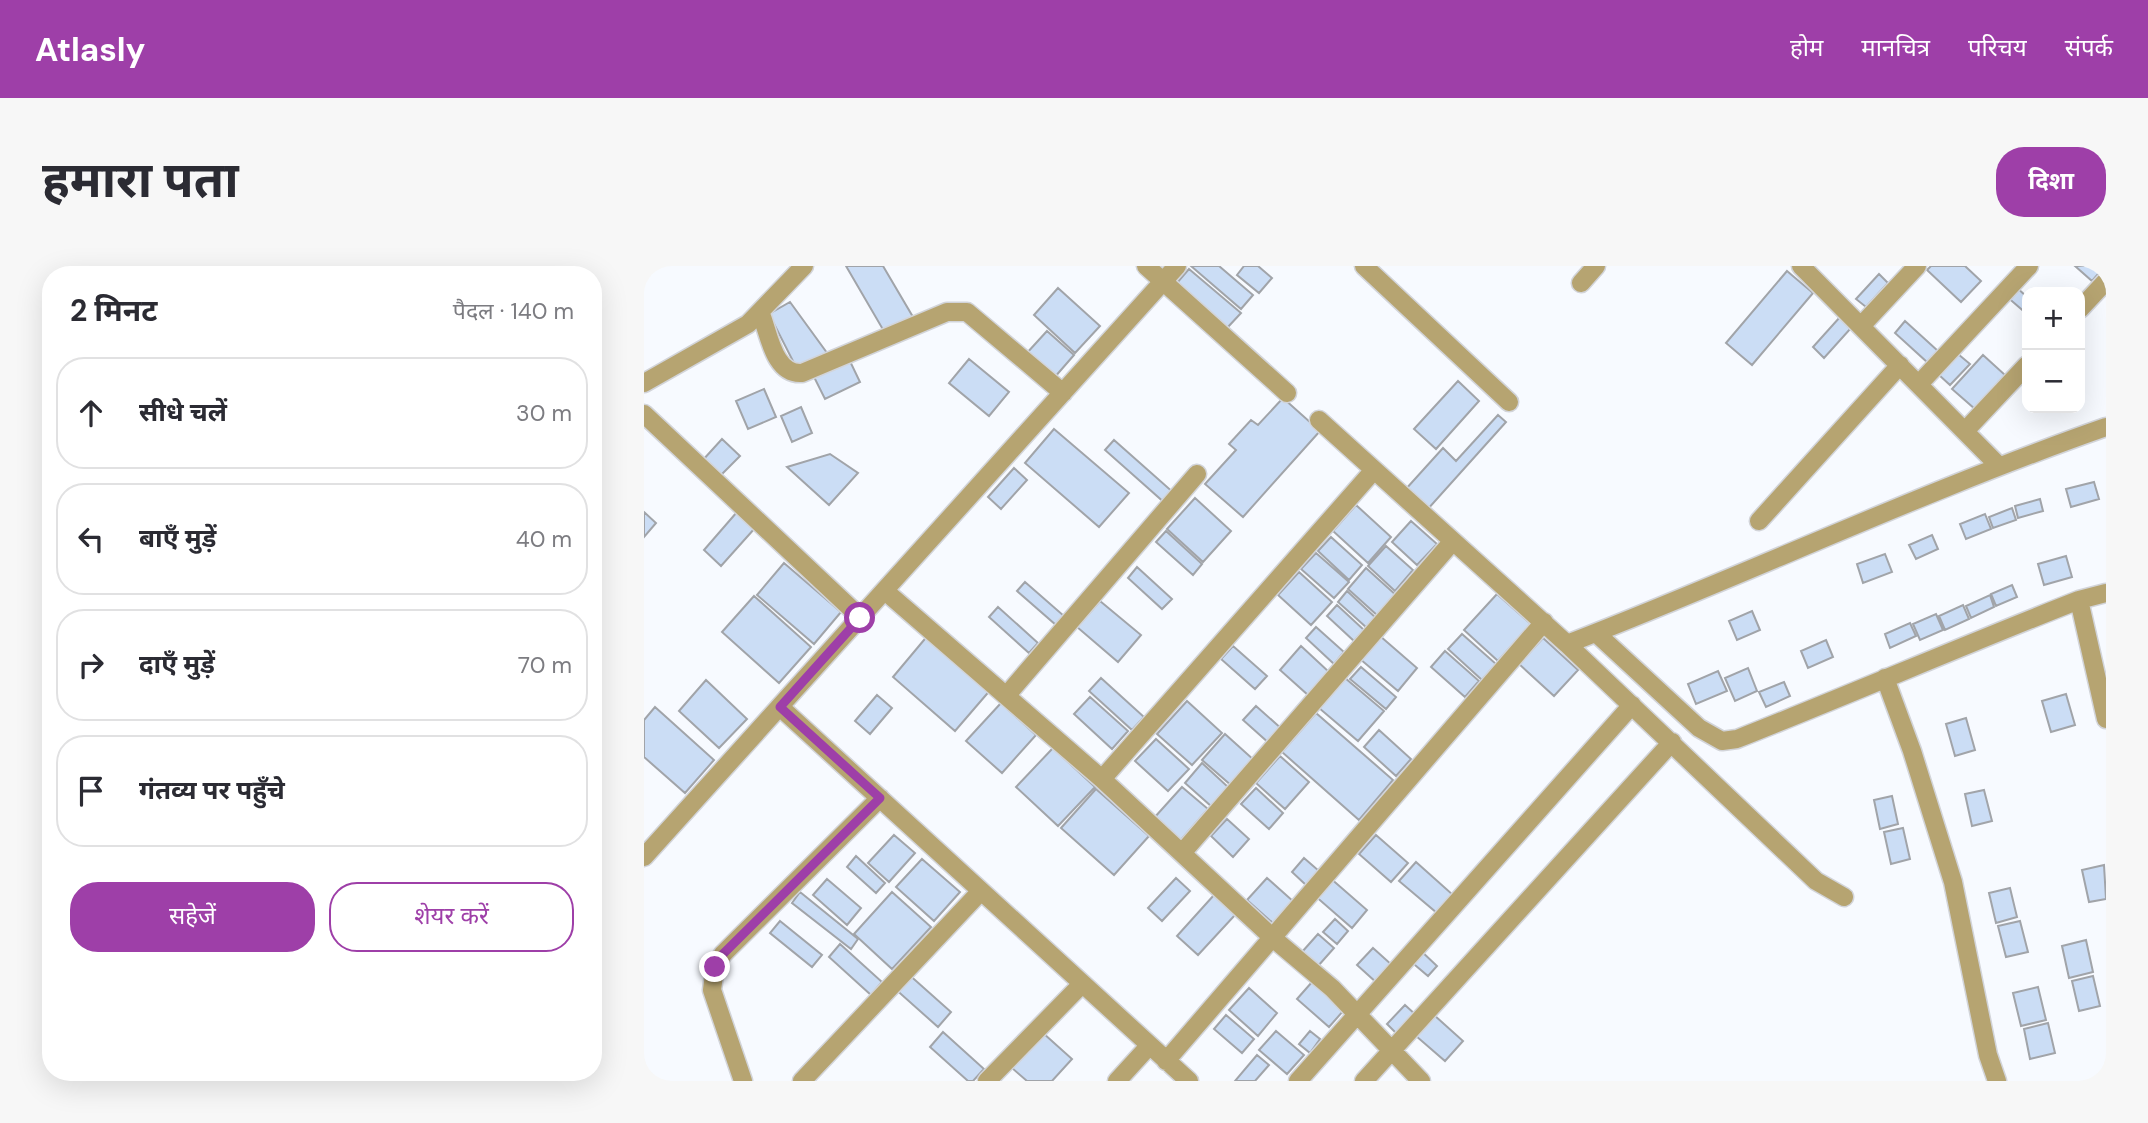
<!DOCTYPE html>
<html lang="hi">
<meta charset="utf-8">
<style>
:root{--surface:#fff;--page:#f7f7f7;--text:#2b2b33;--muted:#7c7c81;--line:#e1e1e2;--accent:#9e3fa8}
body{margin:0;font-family:"DM Sans","Noto Sans Devanagari",sans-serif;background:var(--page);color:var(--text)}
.controls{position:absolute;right:21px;top:21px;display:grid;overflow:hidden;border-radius:14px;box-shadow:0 7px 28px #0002}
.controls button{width:63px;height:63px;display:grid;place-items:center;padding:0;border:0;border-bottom:2px solid var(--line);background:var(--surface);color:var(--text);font:35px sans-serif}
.stop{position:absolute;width:21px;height:21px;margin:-16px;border:5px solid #9e3fa8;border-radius:50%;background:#fff}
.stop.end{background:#9e3fa8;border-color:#fff;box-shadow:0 2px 7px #0008}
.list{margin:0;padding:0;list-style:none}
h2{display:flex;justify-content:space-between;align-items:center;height:91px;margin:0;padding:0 28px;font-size:30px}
h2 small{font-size:23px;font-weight:400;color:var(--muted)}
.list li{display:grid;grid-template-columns:46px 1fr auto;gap:21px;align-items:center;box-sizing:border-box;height:112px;margin:0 14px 14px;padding:0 14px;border:2px solid var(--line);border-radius:28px}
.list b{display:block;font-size:26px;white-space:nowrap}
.list em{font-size:23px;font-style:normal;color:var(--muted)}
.actions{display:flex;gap:14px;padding:21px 28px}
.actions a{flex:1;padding:16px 0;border:2px solid var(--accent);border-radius:28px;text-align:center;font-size:24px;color:var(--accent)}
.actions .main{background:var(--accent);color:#fff}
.icon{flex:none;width:38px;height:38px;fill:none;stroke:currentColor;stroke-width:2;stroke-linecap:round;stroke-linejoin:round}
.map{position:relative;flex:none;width:1462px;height:815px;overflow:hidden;border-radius:28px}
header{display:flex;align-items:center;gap:42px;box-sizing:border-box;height:98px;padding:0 35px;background:var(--accent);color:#fff}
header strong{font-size:33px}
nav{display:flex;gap:38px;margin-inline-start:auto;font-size:24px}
.intro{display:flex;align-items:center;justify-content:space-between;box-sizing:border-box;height:168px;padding:0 42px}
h1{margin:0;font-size:49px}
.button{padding:18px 32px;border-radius:28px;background:var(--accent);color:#fff;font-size:24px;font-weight:700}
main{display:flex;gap:42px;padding:0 42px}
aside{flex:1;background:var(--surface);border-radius:28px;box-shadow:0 7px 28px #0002}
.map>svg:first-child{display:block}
.building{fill:#cbddf5;stroke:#a1a4a9;stroke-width:2}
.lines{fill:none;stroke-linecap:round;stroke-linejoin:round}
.street-casing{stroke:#d2d4d9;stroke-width:21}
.street{stroke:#b6a471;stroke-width:18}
.route{stroke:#9e3fa8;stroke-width:9}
</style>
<header>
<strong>Atlasly</strong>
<nav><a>होम</a><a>मानचित्र</a><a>परिचय</a><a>संपर्क</a></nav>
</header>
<div class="intro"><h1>हमारा पता</h1><a class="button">दिशा</a></div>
<main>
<aside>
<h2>2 मिनट<small>पैदल · 140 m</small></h2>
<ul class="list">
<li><svg class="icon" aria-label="ahead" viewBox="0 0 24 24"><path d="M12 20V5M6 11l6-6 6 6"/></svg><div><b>सीधे चलें</b></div><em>30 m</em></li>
<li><svg class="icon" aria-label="left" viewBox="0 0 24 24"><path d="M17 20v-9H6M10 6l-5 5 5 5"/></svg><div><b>बाएँ मुड़ें</b></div><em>40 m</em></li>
<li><svg class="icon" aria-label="right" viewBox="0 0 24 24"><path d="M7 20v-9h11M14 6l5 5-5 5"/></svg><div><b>दाएँ मुड़ें</b></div><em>70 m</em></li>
<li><svg class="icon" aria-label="arrive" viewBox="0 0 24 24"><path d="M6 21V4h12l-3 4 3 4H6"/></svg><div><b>गंतव्य पर पहुँचे</b></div></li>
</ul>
<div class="actions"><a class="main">सहेजें</a><a>शेयर करें</a></div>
</aside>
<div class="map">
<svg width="1462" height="815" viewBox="0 0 1462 815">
<rect width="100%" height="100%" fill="#f7faff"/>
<path class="building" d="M202 0H239L269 51 241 67Z
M547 0H575L609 29 597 43Z
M600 0H614L628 12 615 27 593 9Z
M1287 0H1321L1337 15 1317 36 1283 4Z
M1431 0H1461L1448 15Z
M545 3 597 47 583 62 532 18Z
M1143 5 1169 27 1108 99 1082 77Z
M1235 8 1244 17 1222 41 1212 33Z
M1371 20 1383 31V48L1362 30Z
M414 22 456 60 431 87 390 49Z
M146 36 186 91 153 103 125 48Z
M1196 51 1207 62 1180 92 1169 81Z
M1261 55 1294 85 1283 96 1251 67Z
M403 65 430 89 410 112 382 88Z
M1314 88 1326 98 1306 119 1295 109Z
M203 89 216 116 181 133 168 107Z
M1339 89 1361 109 1331 143 1308 123Z
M325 93 365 126 345 150 305 117Z
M814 115 835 135 792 183 770 163Z
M120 123 132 151 104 163 92 135Z
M639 132 676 165 599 251 561 218 592 184 585 178 607 154 614 159Z
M157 141 168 167 148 176 137 150Z
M854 149 862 156 783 244 761 224 799 182 812 195Z
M410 163 485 227 455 261 381 197Z
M78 173 96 190 75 211 58 195Z
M470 174 531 228 522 238 461 184Z
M186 188 214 207 185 239 143 201Z
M370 202 383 214 357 243 344 231Z
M1450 216 1455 233 1427 241 1422 223Z
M551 232 587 265 559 296 523 263Z
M1396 233 1399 245 1374 252 1371 240Z
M712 239 747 271 724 297 689 265Z
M1368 242 1372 254 1349 262 1345 251Z
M0 246 12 257 0 271Z
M93 246 111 262 77 300 60 284Z
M1341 248 1347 263 1322 273 1316 258Z
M767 255 793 278 773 299 748 276Z
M522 265 558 298 549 309 512 276Z
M1288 269 1294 283 1272 293 1265 279Z
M687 271 718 299 705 314 674 285Z
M742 280 769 304 751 325 724 300Z
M672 287 705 316 690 332 657 303Z
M1241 288 1248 306 1219 317 1213 298Z
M1422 290 1428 311 1400 319 1394 298Z
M140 297 197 346 170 378 113 329Z
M493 301 528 333 518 343 484 312Z
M722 302 753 330 734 350 704 323Z
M655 306 688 336 667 359 634 329Z
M381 316 420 350 412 359 373 325Z
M1368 319 1373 331 1352 340 1347 328Z
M703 325 732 352 723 362 694 336Z
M853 328 887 358 854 395 820 364Z
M1346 329 1350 341 1327 352 1322 340Z
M110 330 167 381 135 417 78 366Z
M456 335 497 369 474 396 433 361Z
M693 339 720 364 710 375 683 350Z
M1319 339 1325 353 1301 364 1295 350Z
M354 341 394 377 385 387 345 351Z
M1108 345 1116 364 1093 374 1085 355Z
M1292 348 1299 364 1276 374 1269 358Z
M1266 357 1272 370 1246 382 1241 368Z
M672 361 700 386 690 398 662 372Z
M285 368 348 422 311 465 249 411Z
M818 368 852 398 838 414 804 383Z
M736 370 773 402 754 425 716 393Z
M899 372 934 404 910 430 875 398Z
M1182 374 1189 391 1164 402 1157 385Z
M589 380 623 410 611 423 577 393Z
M657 380 685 406 664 429 636 404Z
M801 385 835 415 821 431 787 401Z
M717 401 752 431 742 443 706 413Z
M1104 402 1113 425 1091 435 1081 412Z
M1074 405 1083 425 1052 438 1044 418Z
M457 412 500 451 488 464 445 425Z
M701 412 740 445 714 475 675 442Z
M62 414 103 453 75 482 35 445Z
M1140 416 1146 430 1122 441 1115 426Z
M1422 428 1431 459 1407 466 1398 435Z
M233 429 248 442 226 468 211 455Z
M446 431 484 465 468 483 430 448Z
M543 435 578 467 548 499 513 468Z
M357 437 392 469 358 507 322 475Z
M612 440 639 464 626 478 599 454Z
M11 441 70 494 41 527 0 491V454Z
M672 447 749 514 715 554 638 486Z
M1322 452 1331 484 1311 490 1302 458Z
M735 464 767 493 752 510 720 481Z
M581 468 611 495 588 520 558 494Z
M512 473 545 503 524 525 491 495Z
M409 482 451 521 414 560 372 521Z
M636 490 665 516 641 543 612 517Z
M558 497 584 521 567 540 541 517Z
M538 521 564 543 536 575 510 552Z
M612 522 639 547 625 563 597 538Z
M452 523 505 570 470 609 417 562Z
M1340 524 1348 555 1328 560 1321 528Z
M1248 530 1254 558 1236 563 1230 534Z
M583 553 605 573 589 591 567 570Z
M1259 562 1266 593 1247 598 1240 566Z
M250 569 271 587 245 616 224 597Z
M732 569 764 597 747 616 715 588Z
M212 590 241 617 232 627 203 601Z
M660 592 675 605 662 619 648 606Z
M278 593 316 626 290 655 252 621Z
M772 596 809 629 793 647 755 615Z
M1460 599 1462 633 1445 636 1438 604Z
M685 611 723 644 708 662 670 629Z
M532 612 546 625 518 655 504 642Z
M623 612 650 636 630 658 603 634Z
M183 613 217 642 203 659 169 629Z
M1366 622 1373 651 1352 657 1345 627Z
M156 626 214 673 207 683 148 637Z
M248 626 287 661 248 703 210 668Z
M570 629 591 649 554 689 533 670Z
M691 653 704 665 693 678 679 666Z
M136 655 178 689 168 701 126 667Z
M1376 655 1384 686 1362 691 1354 660Z
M674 668 690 682 674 700 658 686Z
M1442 674 1449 706 1425 712 1418 680Z
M196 678 238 716 227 729 185 691Z
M729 682 749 700 733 717 713 699Z
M775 683 793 700 784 710 765 694Z
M262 706 307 746 294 761 249 721Z
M1449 710 1456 740 1435 745 1428 715Z
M668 716 700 744 685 761 653 733Z
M1394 721 1402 754 1377 760 1369 727Z
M605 722 633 747 614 770 585 744Z
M761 739 773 750 754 769 743 758Z
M582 749 610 773 598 787 570 763Z
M790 749 819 775 801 795 772 770Z
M1404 757 1411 787 1386 793 1380 763Z
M632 765 660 789 643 808 615 784Z
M666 765 676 773 666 787 655 778Z
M299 766 340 803 329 815H324L286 781Z
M399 767 428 793 408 815H383L368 802Z
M613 789 625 799 611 815H591Z"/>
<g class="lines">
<defs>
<path id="street" d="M502 0 643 127
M720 0 865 136
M1157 0 1354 199
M937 17 952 0
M1436 43 1462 15
M117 48C125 68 130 109 158 107L303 46H323L419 127
M1217 60 1273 0
M0 117 104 58 160 0
M1275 118 1385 0
M0 148 217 352
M675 154 923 378 1172 615 1200 631
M1321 165 1383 99
M1115 255 1256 99
M241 325 458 513 630 673 688 722 777 815
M1462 327 1435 334 1462 453
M952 367 1055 462 1078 475 1093 473C1207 428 1320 379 1435 334
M923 378C1104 308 1279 225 1462 161
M1241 412 1268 485 1309 616 1344 789 1353 815
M362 430 553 208
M136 441 545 815
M458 513 730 204
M538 587 809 275
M0 591 533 0
M522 795 900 356
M99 815 68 724 71 701 79 688 236 532
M158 815 337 625
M343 815 437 719
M473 815 505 780
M654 815 988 439
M720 815 1028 476"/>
</defs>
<use href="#street" class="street-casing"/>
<use href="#street" class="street"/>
</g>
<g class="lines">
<path class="route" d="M71 701 79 688 236 532 136 441 216 352"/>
</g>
</svg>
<div class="controls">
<button>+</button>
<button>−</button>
</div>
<div class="stop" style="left:216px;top:352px"></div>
<div class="stop end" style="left:71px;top:701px"></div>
</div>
</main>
